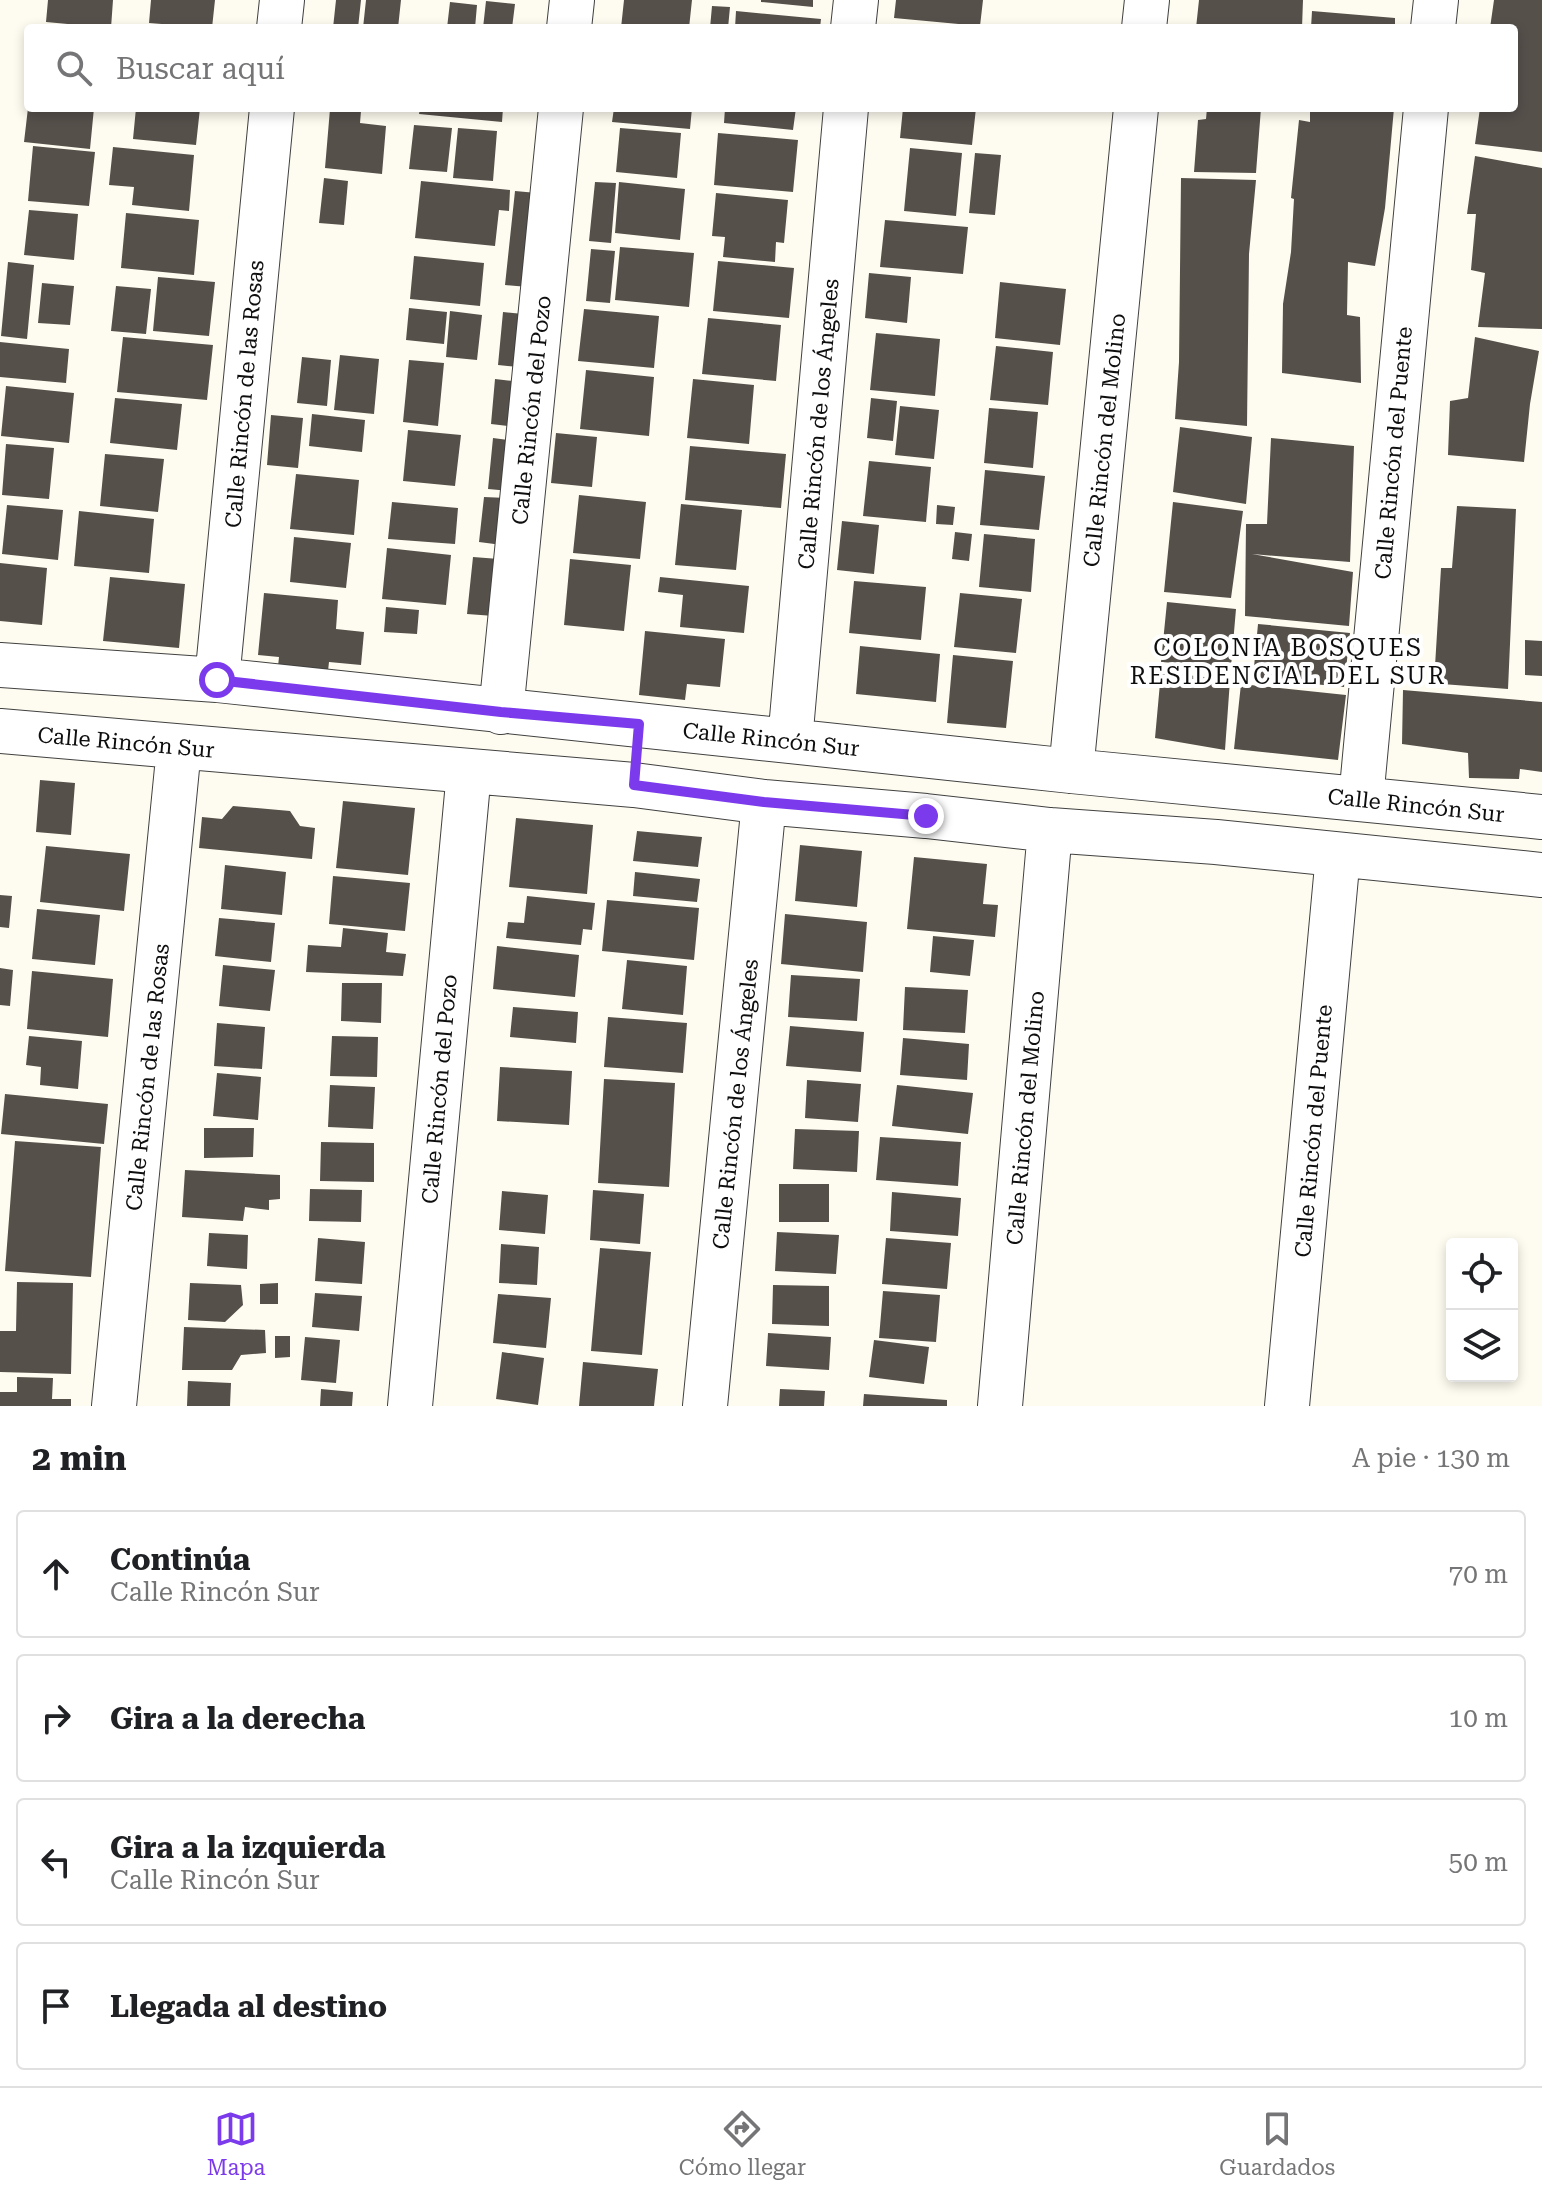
<!DOCTYPE html>
<html lang="es">
<meta charset="utf-8">
<style>
:root{--surface:#fff;--page:#f2f2f2;--text:#202124;--muted:#757577;--line:#e0e0e0;--accent:#7c3aed}
body{margin:0;font-family:"Roboto Serif",serif;background:var(--page);color:var(--text)}
.controls{position:absolute;right:24px;bottom:24px;display:grid;overflow:hidden;border-radius:8px;box-shadow:0 4px 12px #0003}
.controls button{width:72px;height:72px;display:grid;place-items:center;padding:0;border:0;border-bottom:2px solid var(--line);background:var(--surface);color:var(--text);font:40px sans-serif}
.stop{position:absolute;width:24px;height:24px;margin:-18px;border:6px solid #7c3aed;border-radius:50%;background:#fff}
.stop.end{background:#7c3aed;border-color:#fff;box-shadow:0 2px 8px #0008}
.list{margin:0;padding:0;list-style:none}
h2{display:flex;justify-content:space-between;align-items:center;height:104px;margin:0;padding:0 32px;font-size:34px}
h2 small{font-size:26px;font-weight:400;color:var(--muted)}
.list li{display:grid;grid-template-columns:52px 1fr auto;gap:24px;align-items:center;box-sizing:border-box;height:128px;margin:0 16px 16px;padding:0 16px;border:2px solid var(--line);border-radius:8px}
.list b{display:block;font-size:30px;white-space:nowrap}
.list p{margin:0;font-size:26px;white-space:nowrap;color:var(--muted)}
.list em{font-size:26px;font-style:normal;color:var(--muted)}
.icon{flex:none;width:44px;height:44px;fill:none;stroke:currentColor;stroke-width:2;stroke-linecap:round;stroke-linejoin:round}
.map{position:relative;flex:none;width:1542px;height:1406px;overflow:hidden}
.search{position:absolute;background:var(--surface);box-shadow:0 4px 12px #0003;left:24px;right:24px;top:24px;height:88px;display:flex;align-items:center;gap:20px;box-sizing:border-box;padding:0 28px;border-radius:8px;color:var(--muted);font-size:30px}
.sheet{height:680px;background:var(--surface)}
nav{display:flex;justify-content:space-around;align-items:center;box-sizing:border-box;height:112px;border-top:2px solid var(--line);background:var(--surface);font-size:22px;color:var(--muted)}
nav a{display:grid;justify-items:center;gap:4px}
nav .on{color:var(--accent)}
.map>svg:first-child{display:block}
.building{fill:#56504b}
.lines{fill:none;stroke-linecap:round;stroke-linejoin:round}
.minor-casing{stroke:#414141;stroke-width:46}
.minor{stroke:#fff;stroke-width:44}
.route{stroke:#7c3aed;stroke-width:10}
.labels{text-anchor:middle;stroke-width:8;stroke-linejoin:round;paint-order:stroke}
.street-label{font-size:22px;fill:#0e0e0e;stroke:#fff}
.neighbourhood-label{font-size:24px;letter-spacing:2px;fill:#0e0e0e;stroke:#fff}
</style>
<div class="map">
<svg width="1542" height="1406" viewBox="0 0 1542 1406">
<rect width="100%" height="100%" fill="#fefcf0"/>
<path class="building" d="M48 0H113L111 28 46 22Z
M151 0H215L212 28 149 23Z
M336 0H361L358 28H333Z
M366 0H401L398 28H363Z
M624 0H692L689 28H621Z
M761 0H813V7L761 2Z
M896 0H983L980 26 894 18Z
M1199 0H1303L1302 28H1196Z
M1494 0H1542V152L1475 144 1480 108H1514V28H1490Z
M486 1 515 4 512 28H483Z
M450 2 477 5 475 28H447Z
M712 6 730 7 728 28H710Z
M736 11 821 19 820 28H735Z
M1312 11 1395 18V28H1311Z
M28 108H94L90 149 24 142Z
M136 108H200L196 145 133 139Z
M420 108H503L502 122 419 114Z
M614 108H692L690 129 612 122Z
M725 108H796L793 130 724 123Z
M903 108H976L972 145 900 138Z
M1207 108H1261L1256 173 1194 172 1198 120 1206 119Z
M1310 108H1394L1385 208 1375 266 1348 262 1347 315 1360 317 1361 383 1282 373 1283 304 1291 252 1294 199 1291 198 1299 120 1310 122Z
M330 109 361 111 360 123 386 126 382 174 325 168Z
M414 125 452 128 447 172 409 169Z
M458 128 497 131 493 181 453 178Z
M620 128 681 133 677 178 616 172Z
M718 133 798 140 793 192 714 185Z
M33 146 95 152 89 206 28 201Z
M113 147 194 155 189 211 132 205 134 187 109 185Z
M910 148 962 153 956 216 904 211Z
M975 153 1001 155 995 215 969 213Z
M1475 156 1542 168V329L1478 327 1485 273 1471 270 1476 214H1467Z
M324 178 348 181 344 225 319 223Z
M1181 178 1256 180 1249 254 1247 426 1175 419 1179 362Z
M421 181 510 190 509 211 499 210 495 246 415 238Z
M595 182 616 183 611 243 589 241Z
M619 182 685 189 680 240 615 233Z
M515 191 537 193 528 287 505 285Z
M716 193 788 200 784 243 776 242 775 262 723 257 725 237 712 236Z
M29 210 78 214 74 260 24 255Z
M126 213 199 220 194 275 121 268Z
M885 220 968 227 963 274 880 267Z
M620 247 694 253 689 307 615 300Z
M591 249 615 251 610 303 586 301Z
M414 256 484 263 480 306 410 299Z
M718 261 794 268 789 318 713 311Z
M8 262 34 265 27 339 1 336Z
M869 273 911 277 907 323 865 318Z
M158 277 215 282 209 336 153 331Z
M1000 282 1066 289 1060 345 995 338Z
M42 283 74 286 70 325 38 323Z
M116 286 151 289 146 334 111 331Z
M409 308 447 312 444 344 406 340Z
M584 309 659 316 654 368 578 361Z
M450 311 482 315 477 360 446 357Z
M503 312 523 314 518 367 498 365Z
M708 318 781 325 776 381 702 374Z
M876 333 940 339 935 396 870 390Z
M123 337 213 345 207 400 117 392Z
M1475 337 1539 351 1530 404 1524 462 1448 455 1450 401 1468 398Z
M0 342 69 349 66 383 0 377Z
M996 346 1053 352 1048 405 990 400Z
M340 355 379 359 374 414 334 410Z
M302 357 331 360 327 406 297 403Z
M409 360 444 363 438 426 403 422Z
M586 370 654 377 649 436 580 429Z
M495 379 513 381 508 426 491 424Z
M693 379 754 385 749 444 687 438Z
M6 386 74 393 69 443 1 436Z
M115 398 182 404 177 450 110 443Z
M871 398 897 401 893 441 867 438Z
M900 406 939 410 934 459 895 455Z
M989 408 1038 412 1033 468 984 463Z
M312 414 365 420 362 452 309 446Z
M271 415 303 418 298 468 267 465Z
M1180 427 1252 437 1246 504 1173 492Z
M408 430 461 435 455 486 403 481Z
M556 433 597 437 592 487 551 483Z
M493 438 515 441 510 491 488 489Z
M1271 438 1354 446 1350 562 1252 554 1353 572 1349 626 1245 616 1246 524H1267Z
M6 444 54 448 49 499 2 495Z
M690 446 786 454 781 508 685 500Z
M105 454 164 459 158 512 100 506Z
M869 461 931 467 926 522 863 516Z
M985 470 1045 476 1039 530 980 525Z
M296 474 359 480 354 535 290 529Z
M579 495 646 502 640 559 573 553Z
M484 497 507 498 502 545 479 542Z
M392 502 458 508 455 544 388 539Z
M1173 502 1243 511 1231 598 1164 592Z
M681 504 742 510 736 570 675 565Z
M7 505 63 510 58 560 2 554Z
M937 505 955 507 953 525 936 524Z
M1457 506 1516 509 1508 689 1442 684 1444 667 1435 666 1441 568H1452Z
M79 511 154 519 149 573 74 566Z
M842 521 879 525 874 574 837 570Z
M955 532 972 534 969 561 952 559Z
M984 534 1035 539 1031 592 979 587Z
M294 537 351 543 346 588 290 582Z
M387 548 451 555 446 605 382 599Z
M473 557 499 559 494 616 467 614Z
M570 559 631 565 624 631 564 625Z
M0 563 47 568 42 625 0 621Z
M110 577 185 584 179 648 103 641Z
M660 577 749 586 744 633 680 627 683 595 658 592Z
M854 581 926 587 921 640 849 633Z
M264 593 338 600 336 629 364 632 361 665 329 662 327 680 277 676 279 657 258 655Z
M960 593 1022 599 1016 653 954 647Z
M1167 602 1236 609 1231 667 1161 662Z
M386 607 419 610 417 634 384 632Z
M1258 624 1350 633 1344 687 1253 678Z
M645 631 725 639 720 687 687 684 685 700 639 695Z
M1525 640 1542 641V676L1525 675Z
M860 646 940 654 936 702 856 694Z
M953 655 1013 661 1006 728 947 723Z
M1161 672 1230 680 1225 750 1155 738Z
M1241 684 1346 695 1338 760 1234 749Z
M1403 690 1542 702V772L1520 769 1519 779 1469 778 1468 753 1402 744Z
M40 780 75 783 71 835 36 832Z
M343 801 415 808 408 875 336 868Z
M233 806 290 811 300 826 315 828 312 859 199 848 202 817 222 819Z
M516 818 593 825 587 894 509 887Z
M637 831 702 837 698 867 633 861Z
M800 845 862 851 857 907 795 901Z
M46 846 130 854 124 911 40 902Z
M914 857 987 864 983 904 998 905 995 937 907 929Z
M225 865 286 872 282 915 221 909Z
M635 872 700 879 697 902 633 896Z
M333 876 410 883 405 931 329 924Z
M0 895 12 896 9 928 0 927Z
M527 896 595 903 592 930 583 929 581 945 506 938 508 922 524 923Z
M607 900 699 908 694 960 602 951Z
M37 909 100 915 95 965 32 959Z
M785 914 867 922 863 972 781 964Z
M219 918 275 923 271 962 215 956Z
M343 928 388 933 386 952 406 954 403 976 306 972 308 945 341 947Z
M933 936 974 940 970 976 930 972Z
M497 946 579 955 575 997 493 989Z
M627 960 687 966 683 1015 622 1009Z
M223 965 275 970 270 1011 219 1006Z
M0 968 13 970 10 1006 0 1005Z
M32 971 113 979 108 1037 27 1029Z
M791 975 860 979 857 1021 788 1017Z
M342 983H382L381 1023 341 1021Z
M905 987 968 990 965 1033 903 1030Z
M513 1007 578 1012 576 1043 510 1037Z
M608 1017 687 1023 683 1073 604 1067Z
M217 1023 265 1027 262 1069 214 1066Z
M790 1026 864 1032 861 1072 786 1066Z
M29 1036 82 1041 78 1089 40 1085 41 1067 26 1065Z
M332 1036 378 1037 377 1077 330 1076Z
M903 1038 969 1044 967 1080 900 1075Z
M500 1067 572 1071 569 1125 497 1121Z
M217 1073 261 1077 258 1120 213 1116Z
M604 1079 675 1083 669 1187 598 1183Z
M807 1080 861 1084 858 1122 805 1118Z
M330 1085 375 1087 373 1129 328 1127Z
M897 1085 973 1093 968 1134 892 1126Z
M5 1094 108 1104 104 1144 1 1134Z
M204 1128H254L253 1157 204 1158Z
M795 1129 859 1131 857 1172 793 1169Z
M880 1137 961 1142 958 1186 876 1180Z
M15 1141 101 1147 91 1277 5 1271Z
M321 1142 374 1143V1182L320 1181Z
M185 1170 280 1175V1199L269 1200V1210L245 1207 243 1221 182 1217Z
M779 1184H829V1222H779Z
M310 1189 362 1190 361 1222 309 1221Z
M593 1190 644 1194 640 1244 590 1240Z
M502 1191 548 1195 545 1234 499 1230Z
M892 1192 961 1198 958 1236 890 1231Z
M777 1232 839 1235 836 1274 775 1271Z
M209 1233 248 1235 247 1269 207 1266Z
M318 1238 365 1242 362 1284 315 1281Z
M886 1238 951 1243 947 1289 882 1284Z
M501 1244 539 1247 537 1285 499 1283Z
M600 1248 651 1252 642 1355 591 1351Z
M17 1282 73 1283 71 1374 0 1372V1331H16Z
M190 1283 241 1285 243 1305 225 1322 188 1320Z
M278 1283V1304H260V1284Z
M773 1285 829 1286V1326L772 1324Z
M883 1291 940 1295 936 1342 879 1338Z
M315 1293 362 1296 359 1331 312 1327Z
M498 1294 551 1298 546 1348 493 1343Z
M184 1327 265 1330 266 1353 241 1355 232 1370H182Z
M768 1333 831 1337 829 1370 766 1366Z
M275 1336H290V1357L275 1358Z
M305 1337 340 1340 336 1383 301 1380Z
M874 1340 929 1347 924 1384 869 1377Z
M502 1352 544 1358 538 1405 496 1399Z
M583 1362 658 1369 654 1406H579Z
M17 1377 53 1378 52 1399H71V1406H0V1392H17Z
M188 1381 231 1383 230 1406H187Z
M321 1389 353 1392 352 1406H320Z
M780 1389 825 1391 824 1406H779Z
M864 1394 947 1400V1406H863Z"/>
<g class="lines">
<defs>
<path id="minor" d="M279 28 282 0
M569 28 572 0
M853 28 856 0
M1144 28 1147 0
M1433 28 1436 0
M0 665 217 680 1071 771 1542 817
M217 680 272 108
M501 712 561 108
M0 731 634 785 764 802 926 816 1050 830 1216 842 1542 875
M790 741 846 108
M1071 771 1136 108
M1361 799 1426 108
M114 1406 179 748
M410 1406 469 772
M705 1406 764 802
M1000 1406 1050 830
M1287 1406 1338 855"/>
</defs>
<use href="#minor" class="minor-casing"/>
<use href="#minor" class="minor"/>
</g>
<g class="lines">
<path class="route" d="M217 680 501 712 639 724 634 785 764 802 926 816"/>
</g>
<g class="labels">
<g class="street-label">
<text transform="translate(244 394) rotate(-85)" y="8">Calle Rincón de las Rosas</text>
<text transform="translate(531 410) rotate(-84)" y="8">Calle Rincón del Pozo</text>
<text transform="translate(818 424) rotate(-85)" y="8">Calle Rincón de los Ángeles</text>
<text transform="translate(1104 440) rotate(-84)" y="8">Calle Rincón del Molino</text>
<text transform="translate(1393 453) rotate(-85)" y="8">Calle Rincón del Puente</text>
<text transform="translate(771 739) rotate(6)" y="8">Calle Rincón Sur</text>
<text transform="translate(126 742) rotate(5)" y="8">Calle Rincón Sur</text>
<text transform="translate(1416 805) rotate(6)" y="8">Calle Rincón Sur</text>
<text transform="translate(147 1077) rotate(-84)" y="8">Calle Rincón de las Rosas</text>
<text transform="translate(439 1089) rotate(-85)" y="8">Calle Rincón del Pozo</text>
<text transform="translate(735 1104) rotate(-84)" y="8">Calle Rincón de los Ángeles</text>
<text transform="translate(1025 1118) rotate(-85)" y="8">Calle Rincón del Molino</text>
<text transform="translate(1313 1131) rotate(-85)" y="8">Calle Rincón del Puente</text>
</g>
<g class="neighbourhood-label">
<text x="1288" y="656">COLONIA BOSQUES<tspan x="1288" dy="28">RESIDENCIAL DEL SUR</tspan></text>
</g>
</g>
</svg>
<div class="controls">
<button><svg class="icon" aria-label="locate" viewBox="0 0 24 24"><circle cx="12" cy="12" r="6"/><path d="M12 2v4M12 18v4M2 12h4M18 12h4"/></svg></button>
<button><svg class="icon" aria-label="layers" viewBox="0 0 24 24"><path d="M12 4l9 5-9 5-9-5zM3 14l9 5 9-5"/></svg></button>
</div>
<div class="stop" style="left:217px;top:680px"></div>
<div class="stop end" style="left:926px;top:816px"></div>
<div class="search"><svg class="icon" aria-label="search" viewBox="0 0 24 24"><circle cx="10" cy="10" r="6"/><path d="M15 15l6 6"/></svg>Buscar aquí</div>
</div>
<section class="sheet">
<h2>2 min<small>A pie · 130 m</small></h2>
<ul class="list">
<li><svg class="icon" aria-label="ahead" viewBox="0 0 24 24"><path d="M12 20V5M6 11l6-6 6 6"/></svg><div><b>Continúa</b><p>Calle Rincón Sur</p></div><em>70 m</em></li>
<li><svg class="icon" aria-label="right" viewBox="0 0 24 24"><path d="M7 20v-9h11M14 6l5 5-5 5"/></svg><div><b>Gira a la derecha</b></div><em>10 m</em></li>
<li><svg class="icon" aria-label="left" viewBox="0 0 24 24"><path d="M17 20v-9H6M10 6l-5 5 5 5"/></svg><div><b>Gira a la izquierda</b><p>Calle Rincón Sur</p></div><em>50 m</em></li>
<li><svg class="icon" aria-label="arrive" viewBox="0 0 24 24"><path d="M6 21V4h12l-3 4 3 4H6"/></svg><div><b>Llegada al destino</b></div></li>
</ul>
</section>
<nav>
<a class="on"><svg class="icon" aria-label="map" viewBox="0 0 24 24"><path d="M3 6l6-2 6 2 6-2v14l-6 2-6-2-6 2zM9 4v14M15 6v14"/></svg>Mapa</a>
<a><svg class="icon" aria-label="directions" viewBox="0 0 24 24"><path d="M12 3l9 9-9 9-9-9zM9 14v-3h6M13 9l2 2-2 2"/></svg>Cómo llegar</a>
<a><svg class="icon" aria-label="saved" viewBox="0 0 24 24"><path d="M7 4h10v16l-5-4-5 4z"/></svg>Guardados</a>
</nav>
